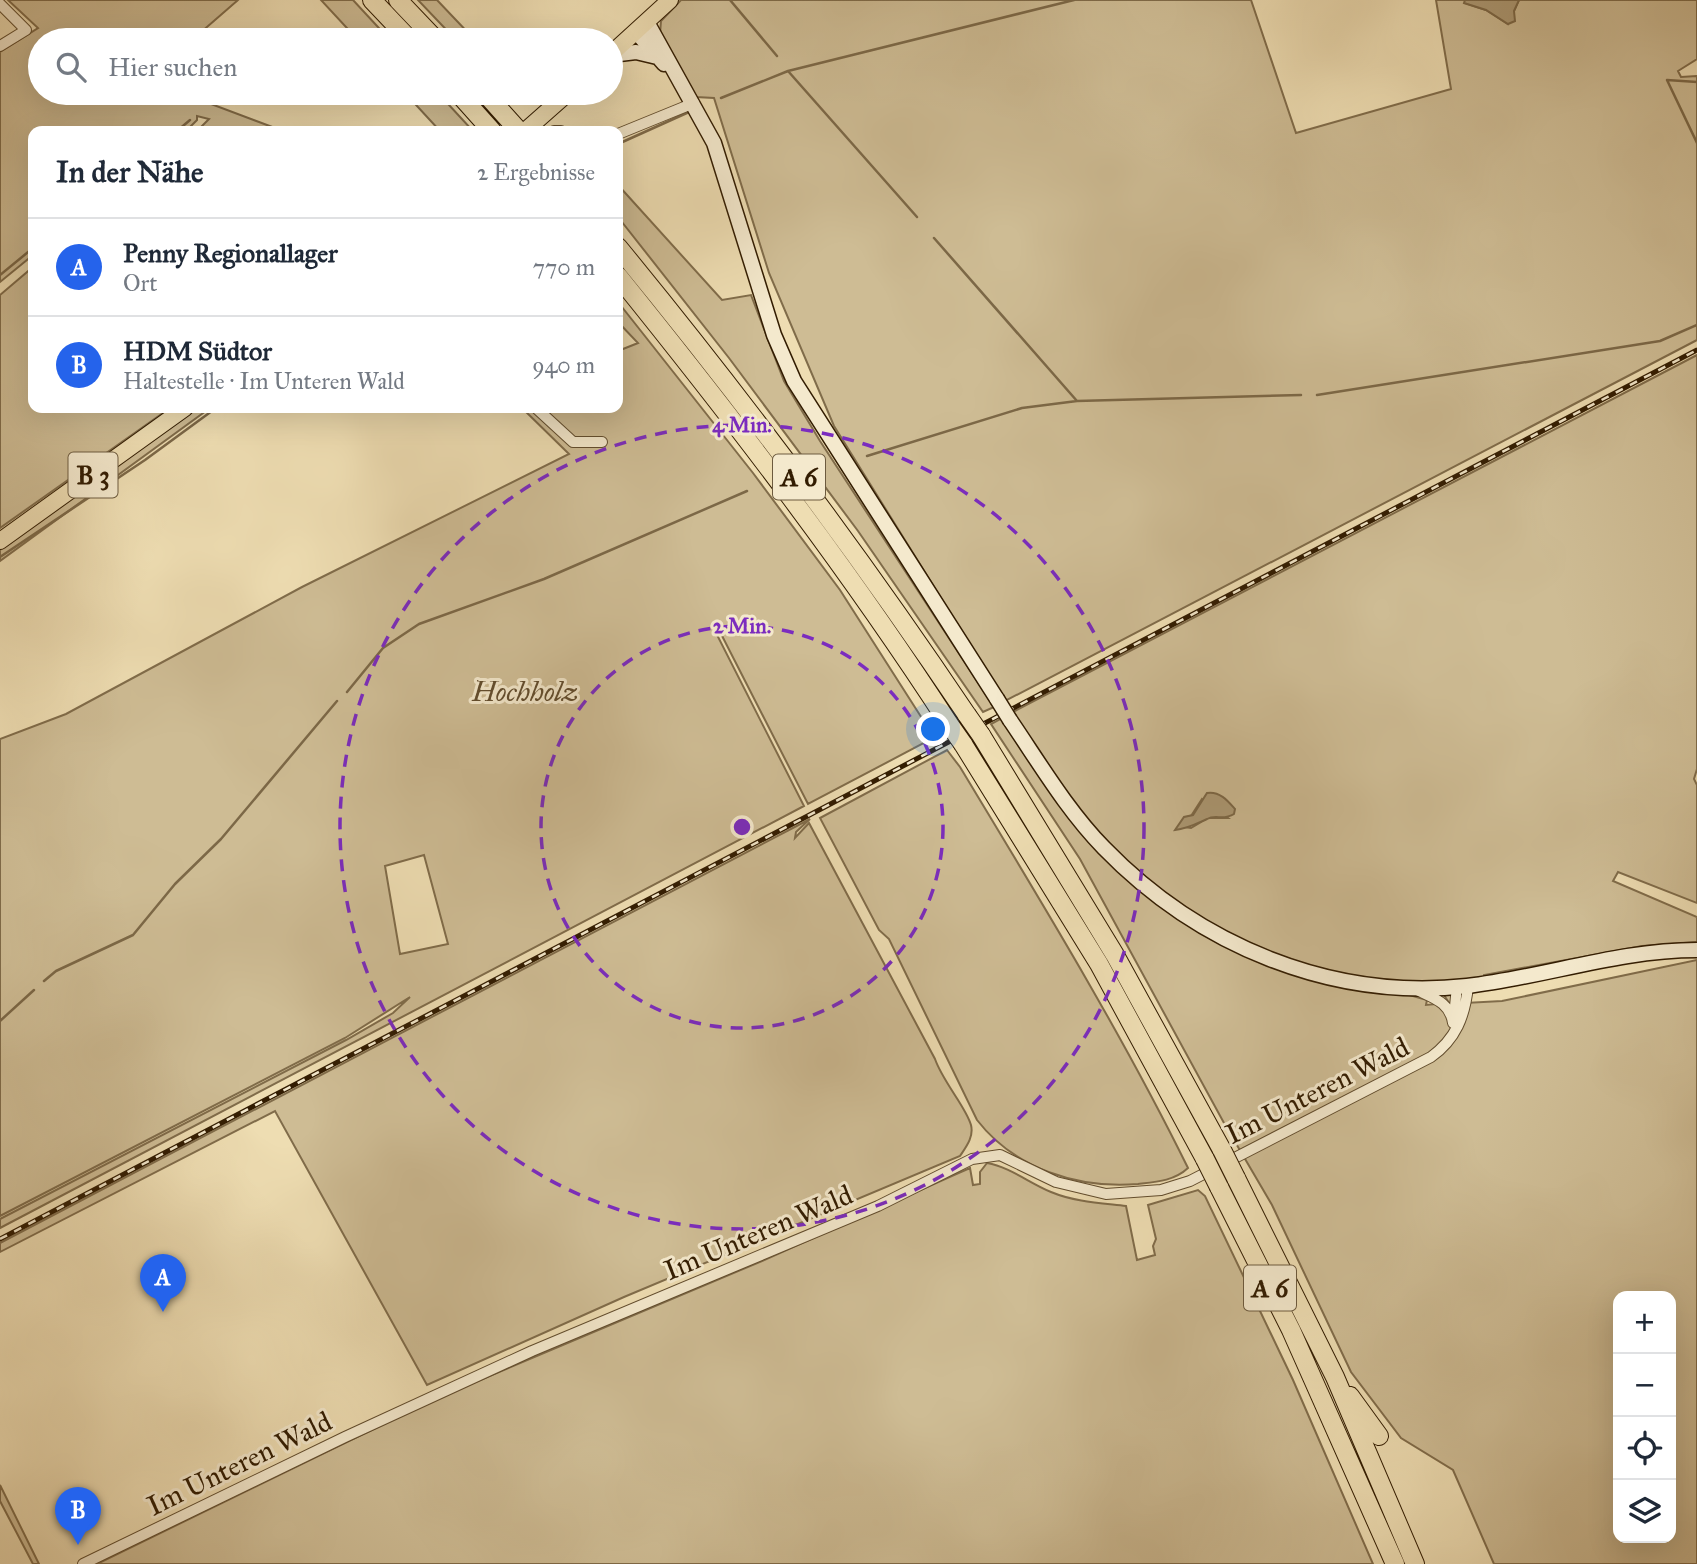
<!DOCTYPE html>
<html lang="de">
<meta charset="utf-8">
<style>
:root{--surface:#fff;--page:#f6f6f7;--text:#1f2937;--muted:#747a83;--line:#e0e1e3;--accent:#2563eb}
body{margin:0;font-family:"IM FELL Great Primer",serif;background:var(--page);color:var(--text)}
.controls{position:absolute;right:21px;bottom:21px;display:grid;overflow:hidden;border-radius:14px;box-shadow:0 7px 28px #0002}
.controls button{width:63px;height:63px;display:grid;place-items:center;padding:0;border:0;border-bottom:2px solid var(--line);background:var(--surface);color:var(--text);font:35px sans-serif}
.you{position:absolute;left:934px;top:730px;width:24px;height:24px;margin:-18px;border:5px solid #fff;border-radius:50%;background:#1a73e8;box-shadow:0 0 0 10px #1a73e833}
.badge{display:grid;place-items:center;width:46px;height:46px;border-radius:50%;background:var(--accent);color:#fff;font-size:23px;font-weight:700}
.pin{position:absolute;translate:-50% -58px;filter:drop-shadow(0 2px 4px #0008)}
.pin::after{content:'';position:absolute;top:37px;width:24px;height:21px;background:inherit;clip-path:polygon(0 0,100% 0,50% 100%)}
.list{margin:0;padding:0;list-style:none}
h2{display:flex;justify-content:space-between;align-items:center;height:91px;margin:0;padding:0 28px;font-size:30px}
h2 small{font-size:23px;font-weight:400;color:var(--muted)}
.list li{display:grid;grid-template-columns:46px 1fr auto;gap:21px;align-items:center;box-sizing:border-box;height:98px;padding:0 28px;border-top:2px solid var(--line)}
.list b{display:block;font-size:26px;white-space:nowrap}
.list p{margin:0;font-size:23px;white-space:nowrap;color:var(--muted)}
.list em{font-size:23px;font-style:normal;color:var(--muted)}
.icon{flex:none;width:38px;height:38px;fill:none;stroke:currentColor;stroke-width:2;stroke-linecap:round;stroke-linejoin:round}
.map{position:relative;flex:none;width:1697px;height:1564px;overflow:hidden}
.search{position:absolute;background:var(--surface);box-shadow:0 7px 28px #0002;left:28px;top:28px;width:595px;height:77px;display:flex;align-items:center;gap:18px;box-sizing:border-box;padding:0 24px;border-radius:38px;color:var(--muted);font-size:26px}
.panel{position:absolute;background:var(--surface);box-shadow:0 7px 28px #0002;left:28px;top:126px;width:595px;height:287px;border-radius:14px}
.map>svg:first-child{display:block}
.green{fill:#cebc94;stroke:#806c4a;stroke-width:2;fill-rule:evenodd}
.water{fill:#ae9b76;stroke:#7c6847;stroke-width:2}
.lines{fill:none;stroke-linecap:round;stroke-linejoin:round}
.stream{stroke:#7c6847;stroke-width:2.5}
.minor-casing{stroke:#614c2d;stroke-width:12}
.secondary-casing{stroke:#321c01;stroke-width:17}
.primary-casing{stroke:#321c01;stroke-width:18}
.motorway-casing{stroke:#321c01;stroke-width:20}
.minor{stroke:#f4e9cd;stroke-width:10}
.secondary{stroke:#f4e9cd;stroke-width:14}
.primary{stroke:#eeddb2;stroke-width:16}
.motorway{stroke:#eeddb2;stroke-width:18}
.rail-casing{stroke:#321c01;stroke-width:5}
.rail{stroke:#f4e9cd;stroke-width:2.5;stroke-dasharray:8;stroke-linecap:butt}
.secondary-bridge-casing{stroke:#321c01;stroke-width:17;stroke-linecap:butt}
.motorway-bridge-casing{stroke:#321c01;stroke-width:20;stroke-linecap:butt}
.secondary-bridge{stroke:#f4e9cd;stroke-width:14}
.motorway-bridge{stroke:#eeddb2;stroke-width:18}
.ring{fill:none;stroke:#7b2cbf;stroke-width:3.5;stroke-dasharray:12 9}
.labels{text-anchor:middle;stroke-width:6;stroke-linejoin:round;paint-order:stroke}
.shield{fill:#f4e9cd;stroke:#6c5a3e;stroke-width:2}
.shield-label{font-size:26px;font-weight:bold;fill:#321c01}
.park-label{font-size:28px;font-style:italic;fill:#614c2d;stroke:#f4e9cd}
.street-label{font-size:28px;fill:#321c01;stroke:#f4e9cd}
.centre{fill:#7b2cbf;stroke:#f4e9cd;stroke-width:3.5}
.ring-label{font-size:21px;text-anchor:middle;font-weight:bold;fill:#7b2cbf;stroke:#f4e9cd;stroke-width:6;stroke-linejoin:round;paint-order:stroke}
</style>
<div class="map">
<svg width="1697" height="1564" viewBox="0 0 1697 1564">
<rect width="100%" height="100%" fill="#eeddb2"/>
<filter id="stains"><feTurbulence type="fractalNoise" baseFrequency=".00286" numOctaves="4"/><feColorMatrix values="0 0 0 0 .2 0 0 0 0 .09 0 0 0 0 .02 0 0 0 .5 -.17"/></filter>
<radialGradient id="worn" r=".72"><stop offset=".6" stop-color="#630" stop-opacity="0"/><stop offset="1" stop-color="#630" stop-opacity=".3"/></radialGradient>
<path class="green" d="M8 0H238L192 40H40V93H182L283 131H197L209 119 197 116V120L186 131H33V255L0 282V52L38 28Z
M321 0H353L390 40H358Z
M418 0H437L475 40H456Z
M681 0H1251L1296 133 1451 89 1436 0H1465V3L1486 10 1508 24 1519 0H1697V59L1678 71 1681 77 1697 76V340L1005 701 834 426 769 273 714 98 696 97 660 34 661 21Z
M405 93H438L473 131H440Z
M618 185 722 300 751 295 784 381 820 441 994 707 983 712 858 531 729 358 618 217Z
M33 267V408H170L0 528V295Z
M618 302 753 473 840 590 925 723 929 721 939 735 808 804 717 626 714 629 804 806 0 1228V1219L346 1040 393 1013 410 997 345 1038 0 1216V739L66 714 302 587 569 454 522 408H618V351L638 343 618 322ZM424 855 448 944 400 954 385 866Z
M1697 355V769L1694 779 1697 785V903L1618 872 1613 881 1697 917V942L1642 946 1484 975V978C1448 981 1410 985 1373 981 1212 961 1090 850 1013 712ZM1202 799 1228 818H1208L1191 828 1184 827Z
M197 408H210L0 561V550Z
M1002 718 1076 822 1212 939 1427 1000 1426 1005 1449 1003 1444 995 1451 994 1460 1003 1462 995 1465 1003 1502 1001 1697 960V1564H1494L1453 1470 1401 1438 1351 1372 1272 1205 1224 1123 1080 859 991 724ZM1618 1296H1671V1538H1618Z
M947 750 960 767C1039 898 1120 1030 1188 1168 1174 1181 1156 1182 1138 1184 1078 1189 1015 1169 977 1120L889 939 879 930 820 818Z
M810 819 796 832 795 838 809 823 935 1059C943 1082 966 1107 971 1125 974 1137 966 1147 960 1156L624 1297 427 1385 275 1111 0 1252V1243Z
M987 1163C1010 1167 1029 1183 1051 1192 1075 1202 1100 1203 1126 1206L1137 1260 1155 1255 1153 1246 1156 1239 1148 1205 1198 1190 1205 1196 1293 1380 1373 1564H97L435 1399 762 1261 954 1175 970 1168 973 1185 980 1184V1172Z
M0 1485 39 1564H33L0 1501Z"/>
<path class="water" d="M1465 0H1519L1514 11 1515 21 1508 24 1486 10 1464 3Z
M1207 793C1220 791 1228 801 1235 809L1234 814C1223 821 1216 814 1207 819 1196 824 1187 829 1175 830L1184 817 1193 815Z"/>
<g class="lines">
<path class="stream" d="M730 0 777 56
M788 71 917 217
M1697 82 1667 80 1697 143
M721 98 788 71 1074 0
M177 131 190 120
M618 144 689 112
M934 238 1077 401
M0 275 33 248
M1317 395 1660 341 1697 325
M867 456 1022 408 1077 401 1301 395
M0 557 145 460 216 408
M347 692 383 648 419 624 544 579 747 491
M44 981 56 971 133 935 175 884 221 839 337 701
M0 1021 34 990"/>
<defs>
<path id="minor" d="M0 4 26 30 0 46
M554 131H561
M618 134 694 103
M536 408 573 442H602
M1415 989C1433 998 1450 1002 1453 1023
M1454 1017 1457 986
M83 1564 345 1437 532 1351 878 1206 972 1159 1000 1155 1056 1182 1106 1194 1161 1190 1190 1181 1431 1057C1456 1039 1465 1016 1468 986"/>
<path id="secondary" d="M647 22 714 143 774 335 794 381 997 699
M636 32 664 64
M611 55 636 52 657 57
M1010 720C1040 764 1067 810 1104 848 1198 945 1331 1001 1467 986 1545 977 1618 950 1697 950"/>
<path id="primary" d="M611 54 670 0
M525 131 568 93
M0 541 185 408"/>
<path id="motorway" d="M372 0 410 40
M398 0 436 40
M458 93 492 131
M485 93 519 131
M618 247C742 398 858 553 967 715
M618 276C735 421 848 568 949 724
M981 735 1115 955 1222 1150
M963 744 1099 964 1205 1159
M1236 1178 1335 1377 1415 1564
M1219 1187 1291 1330 1395 1564
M1350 1396 1379 1436"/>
</defs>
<use href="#minor" class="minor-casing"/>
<use href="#secondary" class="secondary-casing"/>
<use href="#primary" class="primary-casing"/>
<use href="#motorway" class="motorway-casing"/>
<use href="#minor" class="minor"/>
<use href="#secondary" class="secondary"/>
<use href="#primary" class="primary"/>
<use href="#motorway" class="motorway"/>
<defs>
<path id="rail" d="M0 1239 1697 350"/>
</defs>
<use href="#rail" class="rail-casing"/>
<use href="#rail" class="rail"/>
<defs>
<path id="secondary-bridge" d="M997 699 1010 720"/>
<path id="motorway-bridge" d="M967 715 981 735
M949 724 963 744
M1222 1150 1236 1178
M1205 1159 1219 1187"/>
</defs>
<use href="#secondary-bridge" class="secondary-bridge-casing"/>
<use href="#motorway-bridge" class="motorway-bridge-casing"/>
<use href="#secondary-bridge" class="secondary-bridge"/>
<use href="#motorway-bridge" class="motorway-bridge"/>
</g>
<g class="ring">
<circle cx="742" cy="827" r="201"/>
<circle cx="742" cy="827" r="402"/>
</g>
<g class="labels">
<g class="shield">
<rect x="68.5" y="452.5" width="49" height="45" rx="5"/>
<rect x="773" y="454.5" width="52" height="45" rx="5"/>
<rect x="1244" y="1265.5" width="52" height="45" rx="5"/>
</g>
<g class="shield-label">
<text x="93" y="484">B 3</text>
<text x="799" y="486">A 6</text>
<text x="1270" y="1297">A 6</text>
</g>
<g class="park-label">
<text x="525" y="701">Hochholz</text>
</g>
<g class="street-label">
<text transform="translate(1317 1090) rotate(-27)" y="10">Im Unteren Wald</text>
<text transform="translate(758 1232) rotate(-23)" y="10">Im Unteren Wald</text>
<text transform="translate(239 1463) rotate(-26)" y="10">Im Unteren Wald</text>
</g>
</g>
<circle cx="742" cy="827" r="10" class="centre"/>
<g class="ring-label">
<text x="742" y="432">4 Min.</text>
<text x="742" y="633">2 Min.</text>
</g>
<rect width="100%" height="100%" filter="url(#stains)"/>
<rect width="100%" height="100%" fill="url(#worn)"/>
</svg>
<div class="controls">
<button>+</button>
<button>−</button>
<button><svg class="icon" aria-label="locate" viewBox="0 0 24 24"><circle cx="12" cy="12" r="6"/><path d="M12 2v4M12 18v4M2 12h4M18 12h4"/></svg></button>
<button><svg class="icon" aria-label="layers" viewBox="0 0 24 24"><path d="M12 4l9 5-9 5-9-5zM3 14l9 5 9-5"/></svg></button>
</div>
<div class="you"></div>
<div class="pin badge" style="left:163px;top:1312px">A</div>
<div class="pin badge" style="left:78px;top:1545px">B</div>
<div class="search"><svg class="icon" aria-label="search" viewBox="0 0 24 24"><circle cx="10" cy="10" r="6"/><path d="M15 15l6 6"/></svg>Hier suchen</div>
<section class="panel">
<h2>In der Nähe<small>2 Ergebnisse</small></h2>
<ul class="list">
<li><span class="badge">A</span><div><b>Penny Regionallager</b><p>Ort</p></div><em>770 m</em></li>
<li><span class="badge">B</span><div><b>HDM Südtor</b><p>Haltestelle · Im Unteren Wald</p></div><em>940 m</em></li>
</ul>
</section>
</div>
